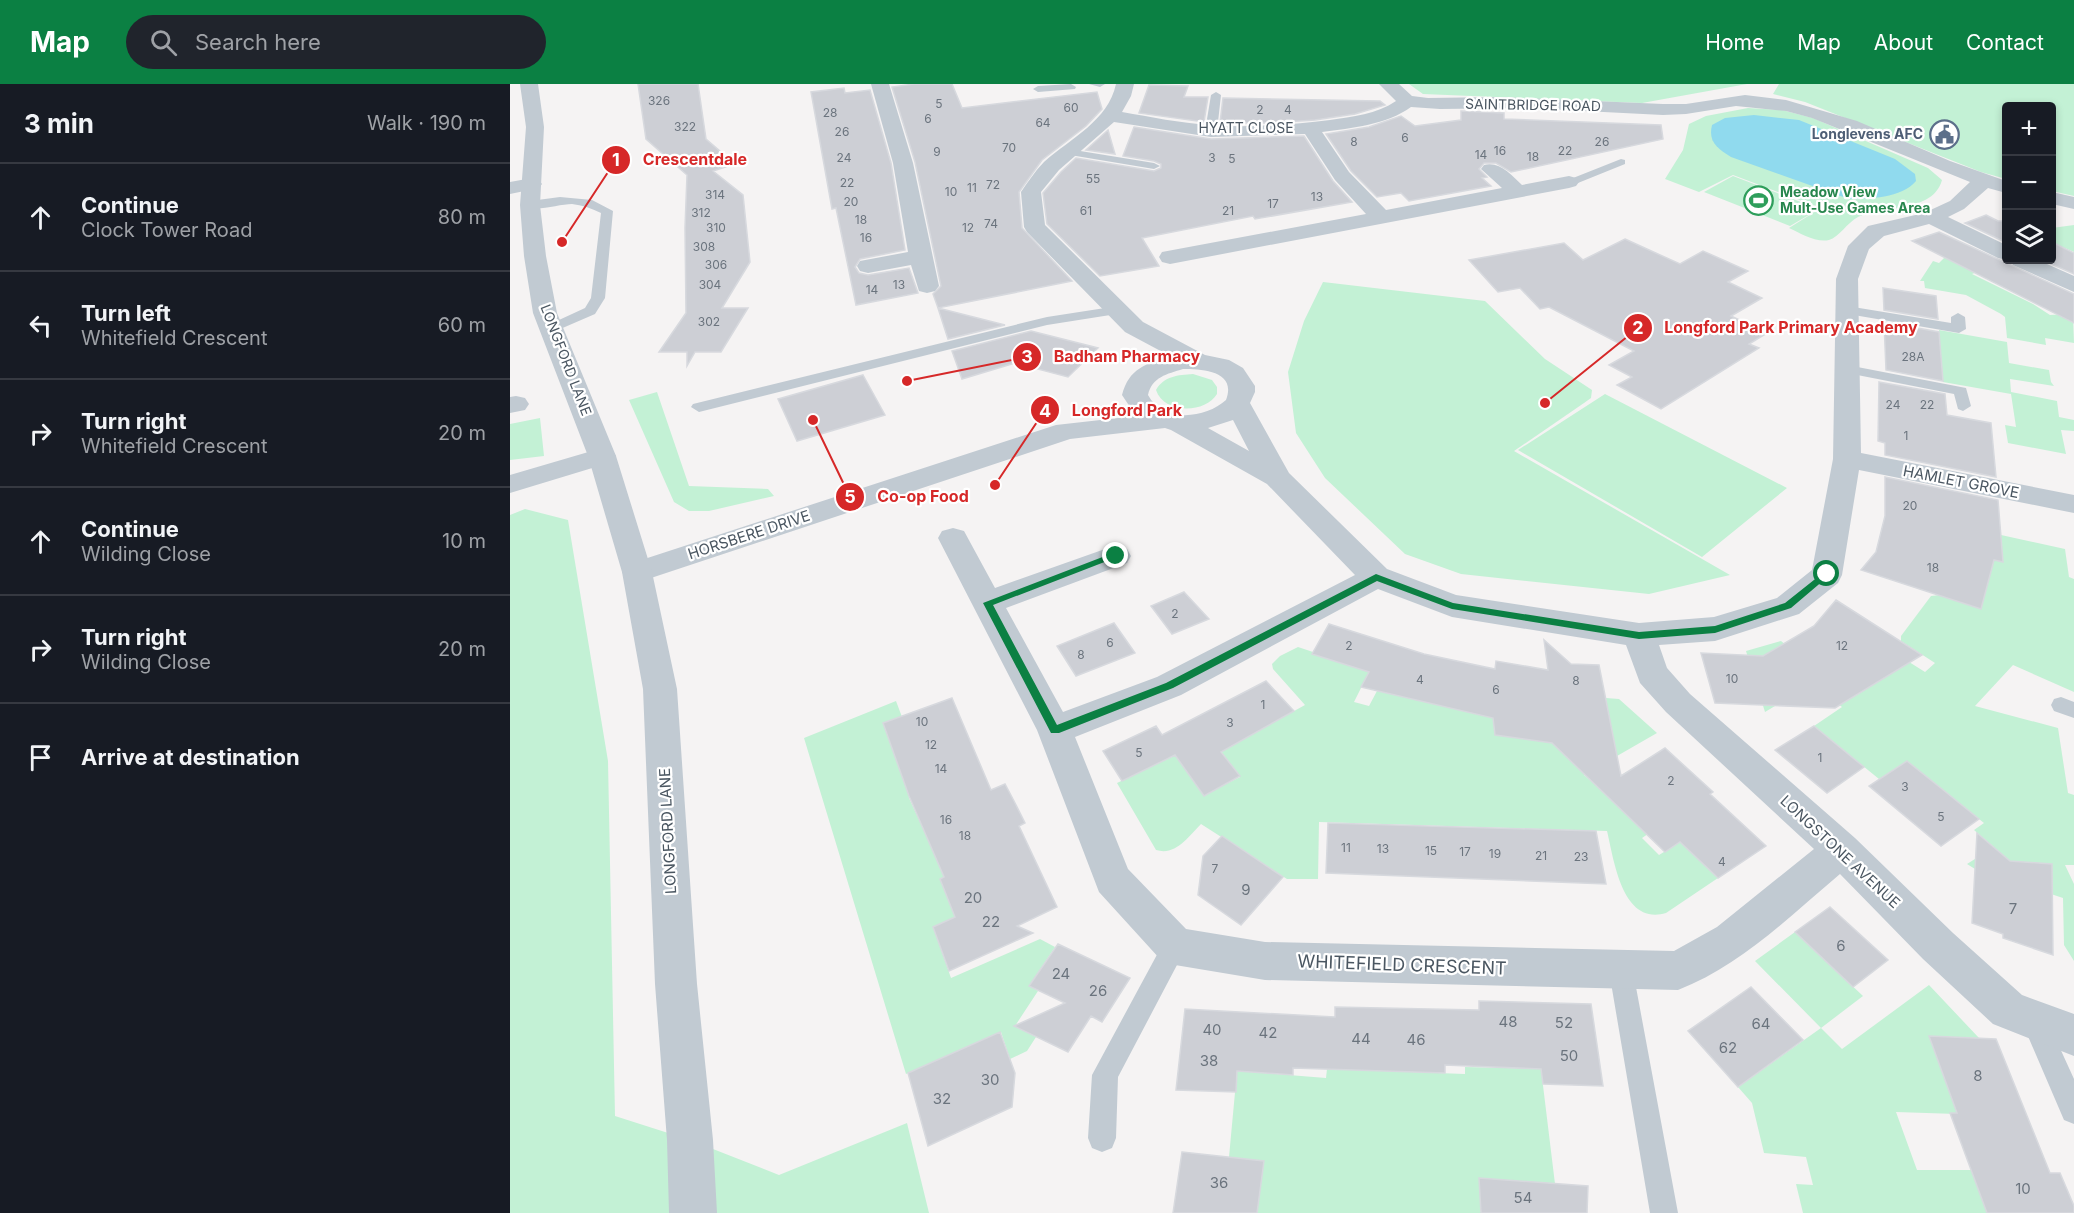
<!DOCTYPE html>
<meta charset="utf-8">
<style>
:root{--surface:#171b24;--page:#20242c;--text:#f1f3f6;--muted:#9ea1a6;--line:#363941;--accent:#0b8043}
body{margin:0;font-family:Inter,sans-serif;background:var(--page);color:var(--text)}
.controls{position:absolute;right:18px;top:18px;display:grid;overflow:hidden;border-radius:6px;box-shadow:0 3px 9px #0003}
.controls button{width:54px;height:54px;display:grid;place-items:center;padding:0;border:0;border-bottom:2px solid var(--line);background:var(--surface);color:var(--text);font:30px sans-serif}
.stop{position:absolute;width:18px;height:18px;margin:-14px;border:4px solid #0b8043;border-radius:50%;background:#fff}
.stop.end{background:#0b8043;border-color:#fff;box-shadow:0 2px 6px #0008}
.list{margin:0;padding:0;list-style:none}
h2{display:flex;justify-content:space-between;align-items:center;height:78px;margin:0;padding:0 24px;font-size:26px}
h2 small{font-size:20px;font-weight:400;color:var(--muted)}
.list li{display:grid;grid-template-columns:39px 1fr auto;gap:18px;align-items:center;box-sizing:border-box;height:108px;padding:0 24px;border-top:2px solid var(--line)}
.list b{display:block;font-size:22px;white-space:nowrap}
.list p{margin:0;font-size:20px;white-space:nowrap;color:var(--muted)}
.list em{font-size:20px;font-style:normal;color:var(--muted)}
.icon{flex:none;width:33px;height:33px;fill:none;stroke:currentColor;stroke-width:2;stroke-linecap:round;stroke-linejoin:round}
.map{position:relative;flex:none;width:1564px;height:1129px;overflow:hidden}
header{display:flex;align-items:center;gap:36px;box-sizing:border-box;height:84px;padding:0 30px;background:var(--accent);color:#fff}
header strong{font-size:28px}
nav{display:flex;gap:33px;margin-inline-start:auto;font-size:21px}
.search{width:420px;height:54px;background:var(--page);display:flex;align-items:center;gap:15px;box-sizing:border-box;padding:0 21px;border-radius:33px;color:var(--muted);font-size:22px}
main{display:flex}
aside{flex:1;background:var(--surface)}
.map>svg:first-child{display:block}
.green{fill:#c3f1d5}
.water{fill:#90daee}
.building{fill:#cdcfd5;stroke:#d7d9de;stroke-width:1.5}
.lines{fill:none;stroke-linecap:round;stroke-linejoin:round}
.service{fill:#c1cad2;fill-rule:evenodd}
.minor{fill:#c1cad2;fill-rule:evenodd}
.tertiary{fill:#c1cad2;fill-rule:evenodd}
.route{fill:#0b8043}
.labels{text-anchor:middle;stroke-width:4.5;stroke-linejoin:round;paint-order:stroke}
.number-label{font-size:12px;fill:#6b747e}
.far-street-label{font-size:14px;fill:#4a5661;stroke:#fff}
.far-service-label{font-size:14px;font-weight:bold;fill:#4e5e75;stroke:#fff;text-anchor:end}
.far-leisure-label{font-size:14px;font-weight:bold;fill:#27864d;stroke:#fff;text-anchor:start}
.street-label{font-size:15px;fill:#4a5661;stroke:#fff}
.near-number-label{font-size:15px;fill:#6b747e}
.near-street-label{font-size:18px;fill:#4a5661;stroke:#fff}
.leader{fill:none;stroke:#d62828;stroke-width:2}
.callout-dot{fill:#d62828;stroke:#fff;stroke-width:2}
.mark-label{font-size:18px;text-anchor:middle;font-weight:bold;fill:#fff}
.callout-label{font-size:16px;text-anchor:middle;font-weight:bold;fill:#d62828;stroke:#fff;stroke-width:4.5;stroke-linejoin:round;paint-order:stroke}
</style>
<header>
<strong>Map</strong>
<div class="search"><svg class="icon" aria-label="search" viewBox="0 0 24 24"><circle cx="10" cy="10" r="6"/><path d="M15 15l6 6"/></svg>Search here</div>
<nav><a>Home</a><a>Map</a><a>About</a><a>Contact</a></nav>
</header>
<main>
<aside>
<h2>3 min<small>Walk · 190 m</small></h2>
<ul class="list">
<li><svg class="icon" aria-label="ahead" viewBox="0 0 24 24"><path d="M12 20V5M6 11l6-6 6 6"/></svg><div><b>Continue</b><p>Clock Tower Road</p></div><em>80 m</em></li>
<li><svg class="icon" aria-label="left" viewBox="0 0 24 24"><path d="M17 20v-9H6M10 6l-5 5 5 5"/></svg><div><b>Turn left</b><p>Whitefield Crescent</p></div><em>60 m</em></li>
<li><svg class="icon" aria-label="right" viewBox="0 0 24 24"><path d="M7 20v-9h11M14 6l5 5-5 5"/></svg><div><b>Turn right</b><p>Whitefield Crescent</p></div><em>20 m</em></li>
<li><svg class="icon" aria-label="ahead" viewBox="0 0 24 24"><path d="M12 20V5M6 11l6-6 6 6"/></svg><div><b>Continue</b><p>Wilding Close</p></div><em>10 m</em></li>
<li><svg class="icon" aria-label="right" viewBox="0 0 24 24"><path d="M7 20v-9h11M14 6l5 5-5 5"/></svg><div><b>Turn right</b><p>Wilding Close</p></div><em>20 m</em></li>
<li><svg class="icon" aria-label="arrive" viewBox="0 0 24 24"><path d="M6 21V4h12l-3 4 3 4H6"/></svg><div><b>Arrive at destination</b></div></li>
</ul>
</aside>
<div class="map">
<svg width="1564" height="1129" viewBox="0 0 1564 1129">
<rect width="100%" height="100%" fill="#f5f3f3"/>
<path class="green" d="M899 0H1237L1132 19 913 10Z
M1269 0H1564V112L1542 107V22H1496V95L1471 88 1295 18 1263 10Z
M1238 24 1272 26 1303 34 1418 84 1432 96C1423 129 1373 121 1348 133 1337 139 1329 153 1319 156 1306 159 1290 149 1279 144L1311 124 1223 91 1189 108 1155 95 1173 66 1179 40 1196 32Z
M1223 92 1309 125 1280 142 1194 108Z
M1564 141V168L1555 164 1542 169V144Z
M1460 164 1491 179 1462 190 1523 220 1540 231 1559 230 1563 233 1564 259 1535 254 1536 261 1497 254 1495 233 1491 230 1456 211 1415 204 1414 197H1410L1423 177 1429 179 1434 174Z
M813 198 975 217 1035 275 1082 306 1081 314 1074 319 1004 367 1220 491 1139 510 951 490 895 470 815 394 786 349 778 288 794 237Z
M1429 246 1497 258 1499 279 1539 286 1541 298 1544 302 1500 295 1501 308 1547 317 1549 333 1564 336V347L1551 346 1556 370 1498 359 1495 341 1506 343 1501 310 1433 298Z
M683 290 702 296 707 303V310C695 330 654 330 646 306 654 292 668 291 683 290Z
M147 308 179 402 258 405 264 412 199 427H179L164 418 119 316Z
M1095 310 1277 404 1192 473 1008 366Z
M30 334 34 372 0 376V340Z
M15 425 58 436 98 677 105 1032 180 1056 269 1091 397 1039 419 1129H0V431Z
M1491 451 1555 465 1559 493 1564 495V608L1503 581 1465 622 1548 644 1558 709 1564 711V781H1555L1564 800V877L1554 861 1553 814 1465 785 1457 780 1484 763 1464 746 1474 739 1397 677 1369 695 1304 642 1332 623 1302 600 1255 628 1236 567 1271 557 1342 614 1355 606 1380 566 1415 588 1425 579 1391 557V552L1421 512 1430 511 1471 524Z
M788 563 803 568 802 570 859 588 844 618 859 622 867 607 983 630 985 651 1010 653 1097 622 1096 614 1109 615 1147 649 1074 691 1090 705 1118 687 1166 731 1132 754 1149 771 1170 758 1208 794 1156 829C1112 842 1104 776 1097 747L809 738 808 795H777L691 740C678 753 666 772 646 766L607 699 666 671 694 711 730 693 711 667 795 621 763 585 762 580 770 572Z
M386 617 392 633 399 714 435 793 430 795 445 833 423 843 441 894 530 855 545 863 519 902 528 907 505 942 526 953 517 967 500 975 491 948 396 990 294 654Z
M1285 848 1353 912 1311 944 1332 965 1419 901 1469 954 1420 952 1447 1030 1386 1028 1407 1086H1461L1477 1129H1293L1286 1100 1303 1101 1296 1073 1254 1069 1242 1019 1228 1003 1311 944 1245 877Z
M955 983 1031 985 1045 1100 970 1094 971 1129H747L754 1077 719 1073 727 987 816 994 817 985 955 990Z"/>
<path class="water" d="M1244 31 1289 36 1385 75 1405 90 1406 97C1392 114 1358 115 1339 115L1221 73C1207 64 1198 58 1202 41L1215 34Z"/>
<path class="building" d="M128 0H188L196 55 225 80 203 87 233 111 240 178 212 224H238L211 268H185L177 282V268H149L176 229 175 144 177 91 136 55Z
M404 0H442L452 24 587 8 592 25 576 42 532 76 509 108 512 144 562 197 428 224 423 210 431 202 405 78 382 3Z
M639 1 678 2 674 13H698L694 38 629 29Z
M334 4 335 9 360 6 381 79 395 166 350 175 345 183 349 189 358 191 399 184 408 209 346 221 326 124 322 125 301 8Z
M713 14 870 17 875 21 845 30 805 36 759 39H710Z
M951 27 994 29V35L1151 41 1153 55 1001 88 986 79H974L969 85 977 93 972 94 981 102 899 117 891 109 867 113 841 87 816 50 859 43 891 32 905 42 951 36Z
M624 43 701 55 794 52 823 97 842 118 745 135 743 132 632 154 649 182 590 192 537 140 533 109 551 88 566 74 644 87 651 84V80L644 77 613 72Z
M598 46 605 70 576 66Z
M1476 131 1488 137H1497V159L1455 139Z
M1429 148 1564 210V239L1402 157Z
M1115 155 1170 180 1193 167 1238 187 1218 198 1252 214 1221 232 1257 249 1239 260 1249 264 1151 325 1107 301 1122 293 1099 281 1124 267 1039 223 1030 225 1010 204 988 208 959 176 1054 159 1073 176Z
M1542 158 1564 169V190L1532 176H1542Z
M1373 204 1426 212 1428 235 1374 226Z
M428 224 495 241 438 255Z
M1374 238 1429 248 1433 297 1376 286Z
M521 247 588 264 558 293 505 279 452 295 442 267Z
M353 291 375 331 287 357 268 315Z
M1369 298 1435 310 1437 331 1481 339 1486 393 1375 371V359L1368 357Z
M1375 393 1488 416 1493 478 1484 476 1471 525 1351 486 1366 468 1375 432Z
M674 508 699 535 662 550 641 522Z
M1326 516 1412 571 1325 624 1205 619 1191 569 1253 572 1304 542Z
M604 539 625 569 566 592 547 562Z
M819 540 914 570 985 585 986 577 1038 586 1034 556 1061 580 1089 581 1111 692 1155 664 1203 708 1200 710 1256 762 1208 794 1170 758 1155 768 1042 659 985 651 983 634 851 603 859 588 802 570Z
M756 597 784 627 711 668 730 692 694 712 665 671 612 697 593 667 646 642 652 651Z
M442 614 481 706 495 700 504 717 515 739 509 742 547 823 507 842 523 849 439 887 423 843 445 833 430 795 434 793 399 712 373 639Z
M1304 642 1354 683 1317 709 1265 666Z
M1397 677 1432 705 1469 735 1431 762 1359 702Z
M818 739 1086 747 1096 800 816 789Z
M1467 749 1500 777 1542 780 1543 871 1493 854V850L1462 839Z
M712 752 773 793 731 841 688 811 693 772Z
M1320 823 1378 876 1343 903 1285 848Z
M548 860 620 894 592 938 581 932 558 968 504 942 555 919 519 902Z
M1241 903 1293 956 1228 1003 1178 947Z
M969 917 1081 920 1093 1002 1033 1000 1031 985 935 981V989L783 984V991L727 987 726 1008 666 1006 675 925 825 933V923L969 926Z
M490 948 505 989 502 1023 418 1062 398 989Z
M1419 952 1486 955 1540 1089H1550L1564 1122V1129H1477L1440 1029H1447Z
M672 1068 754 1077 747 1129H663Z
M969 1094 1078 1102 1077 1129H971Z"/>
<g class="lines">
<path class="service" d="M561 0 566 3 565 5 528 8 523 5 528 2Z
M579 0H595L590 3Z
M706 8 711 11 707 47 701 50 695 47 701 11Z
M558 65 644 79 650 82 644 85 554 70V66Z
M1111 75 1115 76V80L1063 101 1059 102 1053 98Z
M50 113 82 116 103 127 95 214 85 230 41 249 36 248 34 245 36 242 75 224 81 214 91 129C81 124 72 121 62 120 49 120 23 129 14 121L20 117Z
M608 222 615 226 613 229 537 241 189 328 181 323 183 320 537 233Z
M1337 222 1441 239V233L1448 229 1455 233 1456 245 1449 249 1332 229 1330 226 1332 223Z
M1337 281 1456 304 1461 322 1453 327 1448 325 1444 310 1332 288 1330 285 1332 282Z
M1551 613 1564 618V634L1544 627 1541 621 1544 615Z
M665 851 674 854 677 862 608 993 606 1054 602 1064 592 1068 582 1064 578 1054 582 991 656 854Z
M1111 876 1120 879 1123 887 1168 1129H1140L1099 887 1102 879Z
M1524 924 1533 927 1564 995V1040L1554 1036 1511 936 1515 927Z"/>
<path class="minor" d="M361 0H379L403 79 429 202 425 207 417 209 409 207 401 181 358 189 350 187 347 182 350 177 398 168 383 79Z
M606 0H624L621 12 612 28C641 33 670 39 699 41 739 44 780 41 820 36 842 33 867 30 886 17L869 0H889L902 12 918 14 989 13 1153 20H1176L1235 11 1276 16 1347 37 1440 77 1496 97V109L1478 104 1454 125 1438 133 1496 161 1497 176 1488 174 1419 140 1374 152 1359 165 1348 195 1351 369 1564 411V429L1349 386 1332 491 1328 499 1289 530 1205 557 1149 561 1157 584 1180 610 1345 754 1443 849 1512 911 1564 930V972L1483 940 1413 875 1330 790C1279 833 1230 882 1168 906L755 896 665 881 650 875 589 808 527 646 428 454 432 447 443 444 454 447 485 504 595 465 606 462 617 465 621 472 617 479 496 524 553 628 647 593 845 491 757 400 661 346 655 344 560 355 138 495 127 499 116 495 112 488 116 481 546 341 626 332 612 311C619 284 636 280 660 272L615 248 517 148 514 143 511 108C518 98 525 87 534 78 561 54 598 37 606 0ZM1226 22 1276 27 1302 34 1460 98 1440 117 1414 129 1358 142 1338 162 1326 195 1323 375 1302 486 1267 514 1204 533 1129 539 946 511 877 485 779 389 740 319 745 308V302L733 284 719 276 695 271 633 238 535 141 531 108 549 86 604 38 701 53 795 50 825 96 856 130 652 168 649 173 652 178 660 180 1059 104 1066 102 1069 98 1066 94 1059 92 1012 101C1001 91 990 77 974 81L971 85 992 104 876 126 839 88 812 48C842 44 876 41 901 23L930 25 1012 24 1153 31 1176 30ZM673 285C693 285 727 287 716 316 695 335 653 339 638 311 642 293 657 290 673 285ZM723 336 739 367 698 344ZM868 505 942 533 1116 561 1130 599 1156 628 1304 765 1207 843 1164 867 755 858 676 845 618 785 565 653 671 611Z
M22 94 29 96 32 100 29 104 0 110V98Z
M1542 108 1564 113V125L1542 120Z
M1500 176H1528L1564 192V208L1503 181Z
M6 312 15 314 19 320 15 326 0 329V313Z
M92 364 102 366 106 372 102 378 0 409V391Z"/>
<path class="tertiary" d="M10 0H28L34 43 30 121 36 172 47 229 106 372 142 488 167 605 187 900 203 1056 207 1129H159L157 1056 145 900 133 605 112 488 78 372 23 229 14 172 10 121 16 43Z"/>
</g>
<path class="route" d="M603 469 610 472 483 521 547 641 656 599 866 490 943 519 1129 548 1205 542 1275 519 1314 488 1321 490 1281 524 1205 549 1129 555 942 525 867 497 663 604 549 649H541L473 519Z"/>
<defs>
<symbol id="civic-ring" viewBox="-11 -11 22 22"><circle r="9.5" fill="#fff" stroke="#5c6f8a" stroke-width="1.5"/><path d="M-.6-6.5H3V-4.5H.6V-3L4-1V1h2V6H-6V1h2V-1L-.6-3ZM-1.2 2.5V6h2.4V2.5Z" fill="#5c6f8a"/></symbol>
<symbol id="stadium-ring" viewBox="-11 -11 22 22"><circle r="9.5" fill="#fff" stroke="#2e9e5b" stroke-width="1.5"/><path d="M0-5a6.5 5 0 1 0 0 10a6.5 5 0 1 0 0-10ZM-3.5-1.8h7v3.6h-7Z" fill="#2e9e5b"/></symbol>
</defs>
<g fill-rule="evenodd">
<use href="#civic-ring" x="1418" y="34" width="33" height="33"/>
<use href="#stadium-ring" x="1232" y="100" width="33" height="33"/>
</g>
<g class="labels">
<g class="number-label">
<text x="149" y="21">326</text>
<text x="429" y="24">5</text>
<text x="561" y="28">60</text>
<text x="750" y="30">2</text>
<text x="778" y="30">4</text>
<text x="320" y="33">28</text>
<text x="418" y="39">6</text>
<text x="533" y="43">64</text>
<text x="175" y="47">322</text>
<text x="332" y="52">26</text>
<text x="895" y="58">6</text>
<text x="844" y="62">8</text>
<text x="1092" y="62">26</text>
<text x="499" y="68">70</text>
<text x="990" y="71">16</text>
<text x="1055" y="71">22</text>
<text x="427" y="72">9</text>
<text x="971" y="75">14</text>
<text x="1023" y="77">18</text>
<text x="334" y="78">24</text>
<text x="702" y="78">3</text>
<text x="722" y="79">5</text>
<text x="583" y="99">55</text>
<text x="337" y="103">22</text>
<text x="483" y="105">72</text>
<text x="462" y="108">11</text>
<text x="441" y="112">10</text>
<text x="205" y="115">314</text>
<text x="807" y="117">13</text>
<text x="341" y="122">20</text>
<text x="763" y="124">17</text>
<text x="576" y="131">61</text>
<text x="718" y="131">21</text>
<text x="191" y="133">312</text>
<text x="351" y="140">18</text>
<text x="481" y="144">74</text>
<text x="206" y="148">310</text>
<text x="458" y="148">12</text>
<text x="356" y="158">16</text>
<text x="194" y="167">308</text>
<text x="206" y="185">306</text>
<text x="200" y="205">304</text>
<text x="389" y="205">13</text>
<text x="362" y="210">14</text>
<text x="199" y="242">302</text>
<text x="1403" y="277">28A</text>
<text x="1383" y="325">24</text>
<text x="1417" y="325">22</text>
<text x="1396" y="356">1</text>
<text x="1400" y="426">20</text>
<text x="1423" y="488">18</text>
<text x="665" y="534">2</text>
<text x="600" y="563">6</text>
<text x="839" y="566">2</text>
<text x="1332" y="566">12</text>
<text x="571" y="575">8</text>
<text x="1222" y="599">10</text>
<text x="910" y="600">4</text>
<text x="1066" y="601">8</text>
<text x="986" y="610">6</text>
<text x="753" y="625">1</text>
<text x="412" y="642">10</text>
<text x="720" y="643">3</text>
<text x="421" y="665">12</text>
<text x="629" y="673">5</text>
<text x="1310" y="678">1</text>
<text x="431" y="689">14</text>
<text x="1161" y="701">2</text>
<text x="1395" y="707">3</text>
<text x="1431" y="737">5</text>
<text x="436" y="740">16</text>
<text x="455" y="756">18</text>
<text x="836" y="768">11</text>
<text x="873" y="769">13</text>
<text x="921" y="771">15</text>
<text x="955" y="772">17</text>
<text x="985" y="774">19</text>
<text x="1031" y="776">21</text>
<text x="1071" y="777">23</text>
<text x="1212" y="782">4</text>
<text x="705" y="789">7</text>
</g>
<g class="far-street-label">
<text transform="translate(1023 21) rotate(1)" y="5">SAINTBRIDGE ROAD</text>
<text x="736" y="49">HYATT CLOSE</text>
<text transform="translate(56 276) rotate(69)" y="5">LONGFORD LANE</text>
</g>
<g class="far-service-label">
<text x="1413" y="55">Longlevens AFC</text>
</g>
<g class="far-leisure-label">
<text x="1270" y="113">Meadow View<tspan x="1270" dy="16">Mult-Use Games Area</tspan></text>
</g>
<g class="street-label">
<text transform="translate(1451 398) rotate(11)" y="5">HAMLET GROVE</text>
<text transform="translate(239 451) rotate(-18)" y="5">HORSBERE DRIVE</text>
<text transform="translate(158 747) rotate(-93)" y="5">LONGFORD LANE</text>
<text transform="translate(1330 768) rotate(43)" y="5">LONGSTONE AVENUE</text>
</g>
<g class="near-number-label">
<text x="736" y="811">9</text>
<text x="463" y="819">20</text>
<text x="1503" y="830">7</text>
<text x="481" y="843">22</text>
<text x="1331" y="867">6</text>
<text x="551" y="895">24</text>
<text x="588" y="912">26</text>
<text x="998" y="943">48</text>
<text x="1054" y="944">52</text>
<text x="1251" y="945">64</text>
<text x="702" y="951">40</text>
<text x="758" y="954">42</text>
<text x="851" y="960">44</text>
<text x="906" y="961">46</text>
<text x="1218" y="969">62</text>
<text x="1059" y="977">50</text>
<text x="699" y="982">38</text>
<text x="1468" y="997">8</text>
<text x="480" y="1001">30</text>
<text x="432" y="1020">32</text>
<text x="709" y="1104">36</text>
<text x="1513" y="1110">10</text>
<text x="1013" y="1119">54</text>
</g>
<g class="near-street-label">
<text transform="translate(892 881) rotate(2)" y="6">WHITEFIELD CRESCENT</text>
</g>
</g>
<path class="leader" d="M52 158L106 76M1035 319L1128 244M397 297L517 273M485 401L535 326M303 336L340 413"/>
<g class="callout-dot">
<circle cx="52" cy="158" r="6"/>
<circle cx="1035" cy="319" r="6"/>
<circle cx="397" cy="297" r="6"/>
<circle cx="485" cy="401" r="6"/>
<circle cx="303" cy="336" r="6"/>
<circle cx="106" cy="76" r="15"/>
<circle cx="1128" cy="244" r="15"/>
<circle cx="517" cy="273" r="15"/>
<circle cx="535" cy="326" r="15"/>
<circle cx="340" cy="413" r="15"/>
</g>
<g class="mark-label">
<text x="106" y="82">1</text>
<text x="1128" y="250">2</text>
<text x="517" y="279">3</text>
<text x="535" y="333">4</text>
<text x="340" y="419">5</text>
</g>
<g class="callout-label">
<text x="185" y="81">Crescentdale</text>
<text x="1281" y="249">Longford Park Primary Academy</text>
<text x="617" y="278">Badham Pharmacy</text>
<text x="617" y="332">Longford Park</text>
<text x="413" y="418">Co-op Food</text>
</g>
</svg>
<div class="controls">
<button>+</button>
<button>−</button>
<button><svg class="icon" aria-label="layers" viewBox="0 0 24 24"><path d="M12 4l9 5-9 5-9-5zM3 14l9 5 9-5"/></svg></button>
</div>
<div class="stop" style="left:1317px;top:490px"></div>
<div class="stop end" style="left:606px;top:472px"></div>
</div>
</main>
